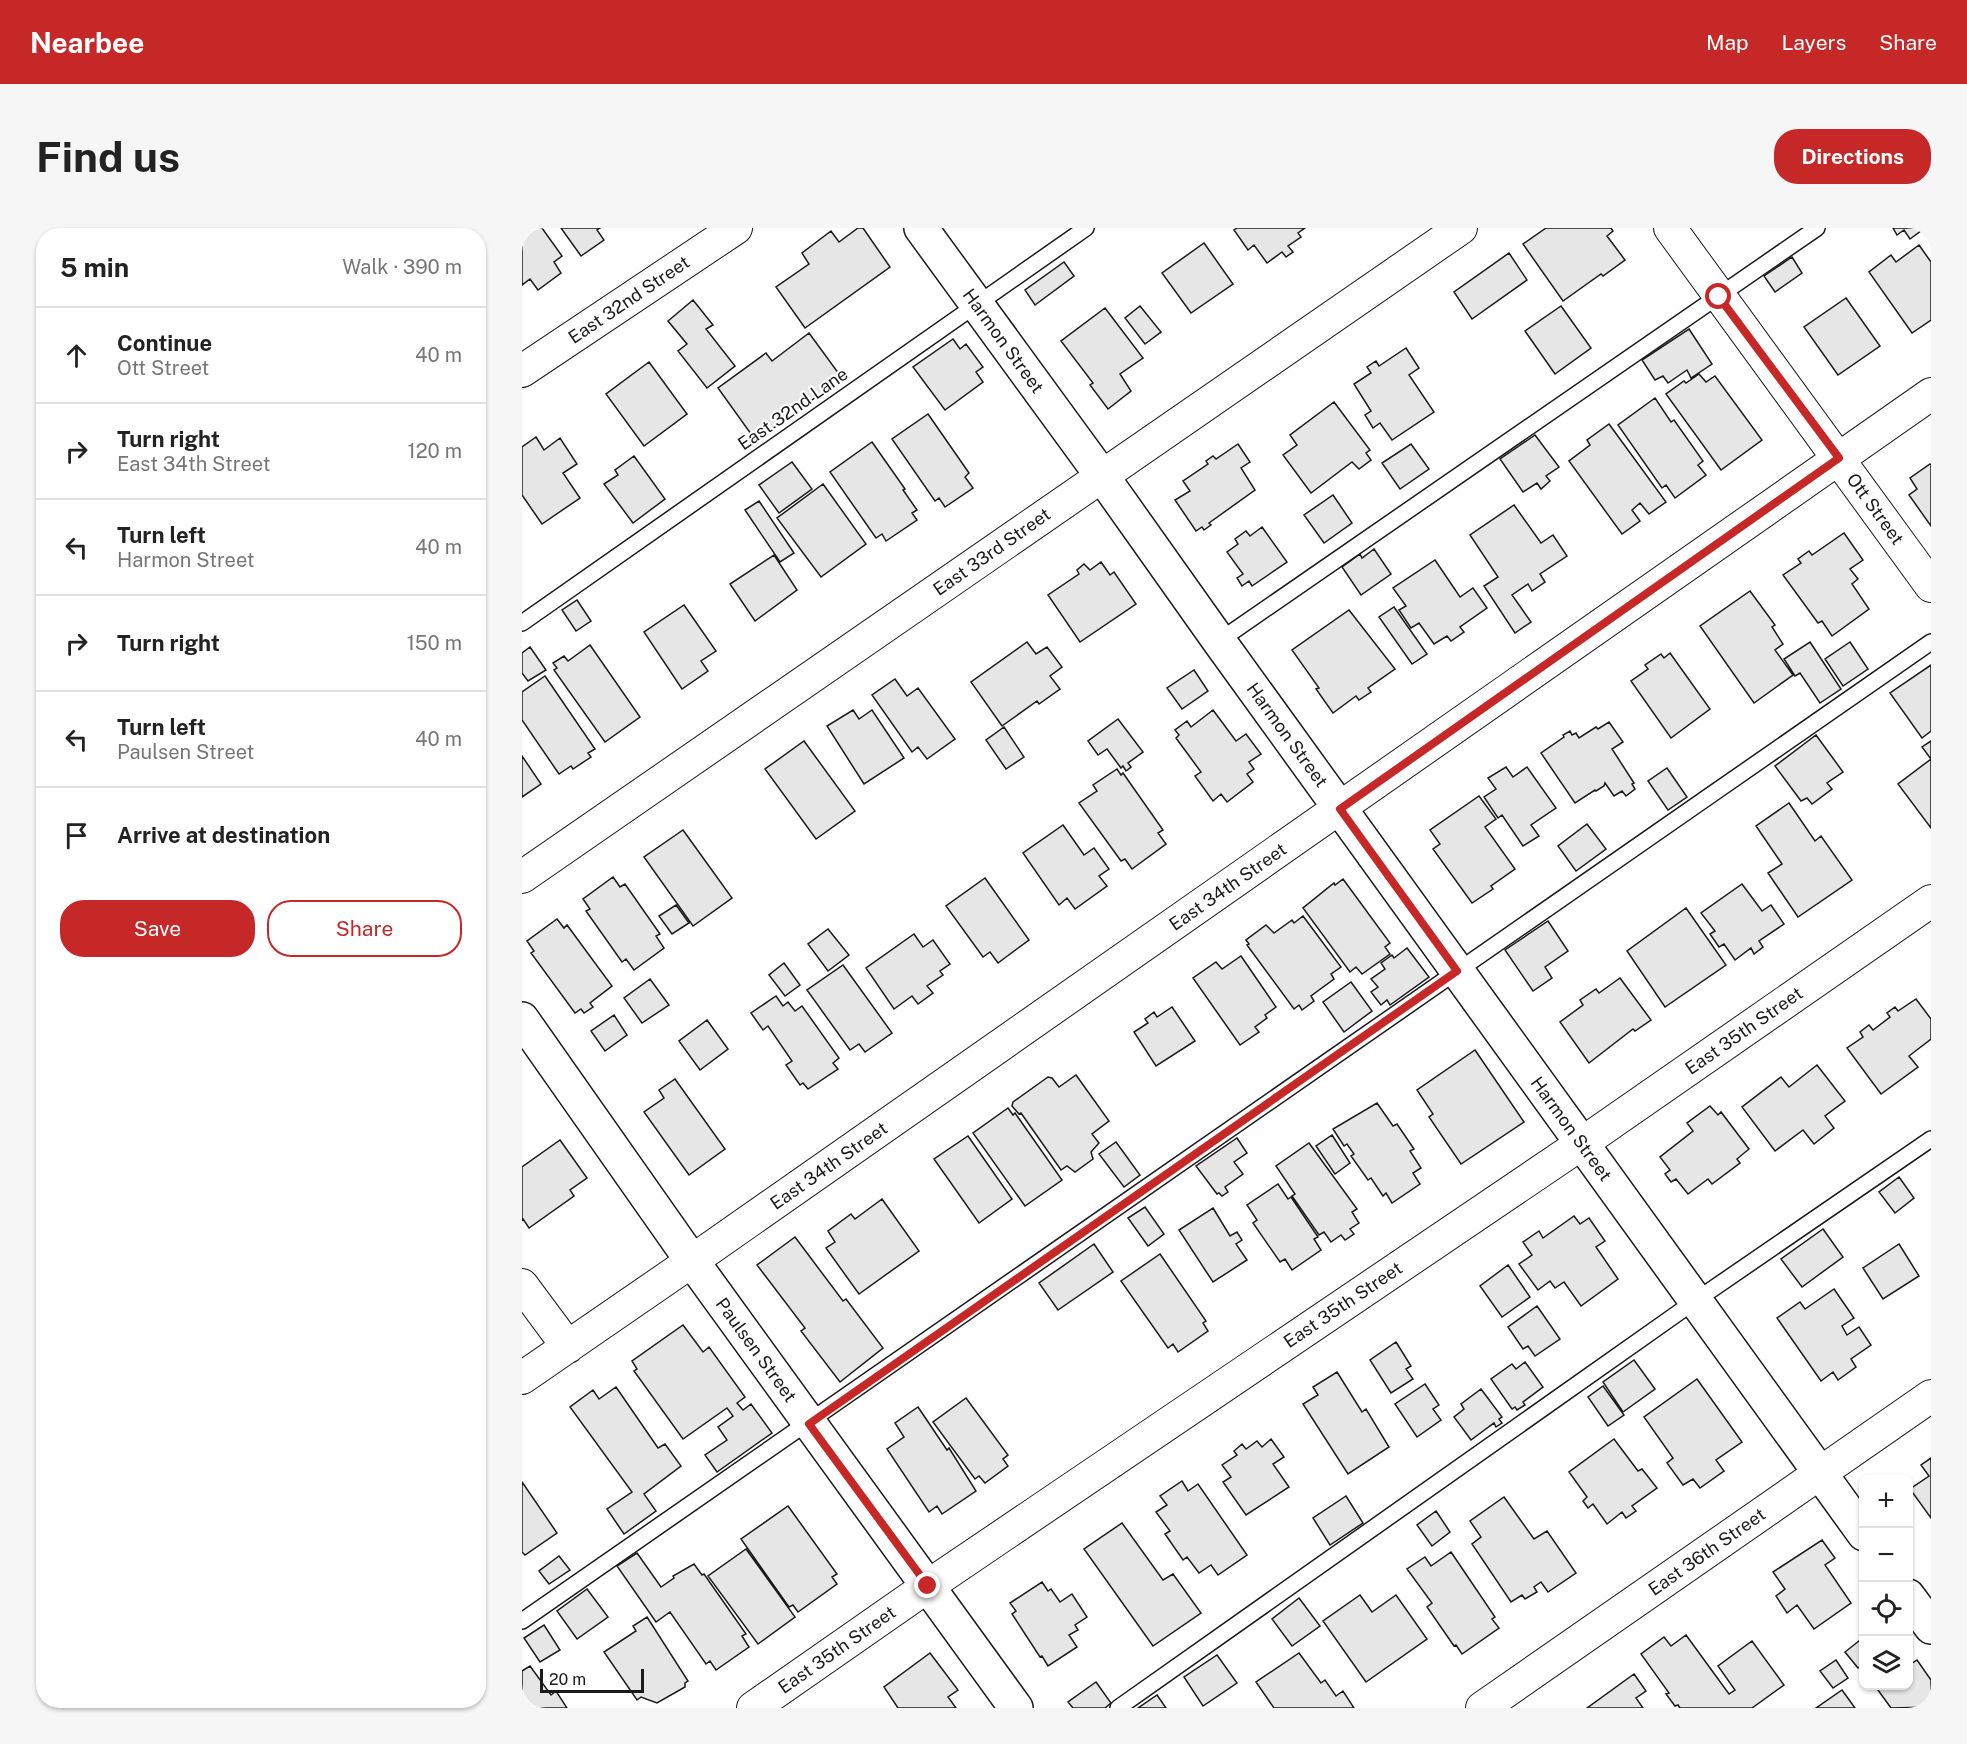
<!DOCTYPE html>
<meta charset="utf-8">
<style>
:root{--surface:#fff;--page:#f6f6f6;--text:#222;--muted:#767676;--line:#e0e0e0;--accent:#c62828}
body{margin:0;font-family:"Public Sans",sans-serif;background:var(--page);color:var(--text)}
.controls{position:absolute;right:18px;bottom:18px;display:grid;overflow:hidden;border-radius:12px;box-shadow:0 2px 4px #0004}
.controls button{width:54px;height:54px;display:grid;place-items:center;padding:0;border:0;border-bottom:2px solid var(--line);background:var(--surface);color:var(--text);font:30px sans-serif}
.scale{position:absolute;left:18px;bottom:15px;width:104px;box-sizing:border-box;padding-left:6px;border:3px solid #1a1a1a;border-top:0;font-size:16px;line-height:21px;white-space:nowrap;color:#1a1a1a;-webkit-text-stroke:4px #fff;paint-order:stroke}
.stop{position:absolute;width:18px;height:18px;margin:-14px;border:4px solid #c62828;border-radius:50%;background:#fff}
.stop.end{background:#c62828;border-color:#fff;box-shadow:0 2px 6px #0008}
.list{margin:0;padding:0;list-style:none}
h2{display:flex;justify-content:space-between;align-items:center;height:78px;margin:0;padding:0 24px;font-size:26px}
h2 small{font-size:20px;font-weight:400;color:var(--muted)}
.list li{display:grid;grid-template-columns:39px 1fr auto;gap:18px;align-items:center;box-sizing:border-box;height:96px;padding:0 24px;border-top:2px solid var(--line)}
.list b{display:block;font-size:22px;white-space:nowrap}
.list p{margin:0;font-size:20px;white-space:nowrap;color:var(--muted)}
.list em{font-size:20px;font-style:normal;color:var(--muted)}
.actions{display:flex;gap:12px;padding:18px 24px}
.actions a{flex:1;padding:14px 0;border:2px solid var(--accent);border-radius:24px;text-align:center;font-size:21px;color:var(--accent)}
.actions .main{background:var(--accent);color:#fff}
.icon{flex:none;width:33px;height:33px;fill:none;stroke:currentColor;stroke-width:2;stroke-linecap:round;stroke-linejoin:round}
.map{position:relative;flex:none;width:1409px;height:1480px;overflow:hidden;border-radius:24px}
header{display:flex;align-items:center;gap:36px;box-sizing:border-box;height:84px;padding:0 30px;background:var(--accent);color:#fff}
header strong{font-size:28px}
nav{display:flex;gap:33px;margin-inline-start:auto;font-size:21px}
.intro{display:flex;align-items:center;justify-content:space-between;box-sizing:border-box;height:144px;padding:0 36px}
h1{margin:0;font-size:42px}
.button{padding:15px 27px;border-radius:24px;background:var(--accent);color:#fff;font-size:21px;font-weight:700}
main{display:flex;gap:36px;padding:0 36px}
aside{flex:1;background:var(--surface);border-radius:24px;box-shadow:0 2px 4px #0004}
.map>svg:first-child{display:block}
.building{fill:#e6e6e6;stroke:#1a1a1a;stroke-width:1.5}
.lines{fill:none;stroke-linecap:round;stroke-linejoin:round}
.service-casing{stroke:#1a1a1a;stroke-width:18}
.minor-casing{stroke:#1a1a1a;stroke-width:34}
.tertiary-casing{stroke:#1a1a1a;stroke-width:36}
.secondary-casing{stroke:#1a1a1a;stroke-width:36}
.service{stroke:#fff;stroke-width:15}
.minor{stroke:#fff;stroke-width:32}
.tertiary{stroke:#fff;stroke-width:33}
.secondary{stroke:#fff;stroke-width:33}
.route{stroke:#c62828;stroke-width:8}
.labels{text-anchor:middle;stroke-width:4.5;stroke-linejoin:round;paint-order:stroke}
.street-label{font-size:18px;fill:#1a1a1a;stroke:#fff}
</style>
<header>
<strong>Nearbee</strong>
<nav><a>Map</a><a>Layers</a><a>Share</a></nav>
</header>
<div class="intro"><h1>Find us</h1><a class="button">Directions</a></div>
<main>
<aside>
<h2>5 min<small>Walk · 390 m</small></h2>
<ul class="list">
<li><svg class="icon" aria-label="ahead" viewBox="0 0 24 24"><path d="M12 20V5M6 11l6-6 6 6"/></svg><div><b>Continue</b><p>Ott Street</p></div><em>40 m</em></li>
<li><svg class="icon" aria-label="right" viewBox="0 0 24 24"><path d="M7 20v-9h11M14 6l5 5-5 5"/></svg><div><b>Turn right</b><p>East 34th Street</p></div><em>120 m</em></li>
<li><svg class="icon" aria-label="left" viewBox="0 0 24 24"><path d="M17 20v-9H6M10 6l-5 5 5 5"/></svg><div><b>Turn left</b><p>Harmon Street</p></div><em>40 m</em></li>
<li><svg class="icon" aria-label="right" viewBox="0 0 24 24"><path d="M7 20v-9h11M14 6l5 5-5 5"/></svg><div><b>Turn right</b></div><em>150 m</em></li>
<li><svg class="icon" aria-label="left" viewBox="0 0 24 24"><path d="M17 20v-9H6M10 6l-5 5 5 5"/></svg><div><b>Turn left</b><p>Paulsen Street</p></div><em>40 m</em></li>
<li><svg class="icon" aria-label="arrive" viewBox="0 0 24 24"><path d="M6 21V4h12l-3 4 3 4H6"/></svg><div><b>Arrive at destination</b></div></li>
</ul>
<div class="actions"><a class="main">Save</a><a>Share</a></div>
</aside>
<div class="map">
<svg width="1409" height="1480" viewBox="0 0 1409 1480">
<rect width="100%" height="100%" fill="#fff"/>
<path class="building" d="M0 0H20L40 28 32 34 39 45 16 62 8 51 0 57Z
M39 0H78L75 2 82 12 59 28Z
M336 0H341L368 39 283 100 254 59 287 36 280 25 309 3 317 14Z
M715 0H783L776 5 779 9 766 18 771 24 764 29 760 24 745 35 732 17 726 22 712 2Z
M1024 0H1089L1091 3 1085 8 1103 32 1081 48 1079 46 1041 73 1001 16Z
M1371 0H1403L1388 11 1382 2 1375 7Z
M682 15 711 56 669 85 640 45Z
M1397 17 1409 34V92L1390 105 1347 44 1369 27 1374 34Z
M987 25 1005 52 950 91 932 64Z
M1270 29 1280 45 1253 64 1242 48Z
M542 34 552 48 513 77 503 62Z
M1324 70 1358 118 1316 147 1282 99Z
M171 72 191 97 184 101 213 138 185 160 156 123 165 116 146 93Z
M618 78 639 104 623 116 603 90Z
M1039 78 1069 120 1033 146 1003 103Z
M583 80 621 130 598 146 609 163 586 181 568 157 571 155 539 113Z
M1167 101 1190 136 1169 150 1165 142 1146 155 1141 148 1133 152 1120 132Z
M287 105 320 150 234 213 196 160 244 125 250 133Z
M431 111 438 121 444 116 461 139 454 144 461 154 423 182 391 139Z
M884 120 897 140 887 147 912 184 870 212 858 195 851 200 843 187 849 183 832 156 849 145 845 139 854 133 857 138Z
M127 134 165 186 122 218 84 166Z
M1177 146 1184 154 1193 148 1240 212 1199 242 1144 166 1162 153 1164 155Z
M1133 170 1149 194 1152 192 1181 233 1176 237 1184 247 1153 270 1144 257 1140 260 1096 197Z
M812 174 848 222 844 225 849 232 837 241 830 234 789 265 761 227 775 217 768 207Z
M406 186 447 245 443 249 451 260 423 279 417 270 413 273 370 211Z
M1087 196 1144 274 1127 286 1118 275 1110 282 1118 293 1100 306 1047 233 1068 217 1065 212Z
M1013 207 1037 239 1024 248 1028 253 1019 261 1015 255 1001 264 978 231Z
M14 209 22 222 38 210 55 236 41 245 58 270 20 296 0 267V219Z
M350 214 383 261 381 262 395 282 390 285 395 292 364 313 360 306 354 310 308 244Z
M716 216 728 234 719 240 733 262 687 295 689 297 682 302 680 299 674 303 653 272 668 263 661 253 686 236 684 233 691 228 694 231Z
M889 216 907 241 878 261 860 235Z
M112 228 143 271 111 295 82 256 96 247 93 242Z
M270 234 290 261 257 285 237 257Z
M1408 236 1409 237V298L1387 267 1395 261 1388 250Z
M301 256 344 316 299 349 255 290Z
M811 267 830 295 802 315 782 287Z
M237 273 272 325 258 334 223 282Z
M992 277 1019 315 1031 307 1045 328 1018 346 1023 354 1010 363 1006 356 990 367 1009 394 993 405 962 358 976 349 948 307Z
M740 299 765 334 730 358 727 353 720 358 715 350 721 346 705 324 716 316 713 311 724 303 728 308Z
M1322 305 1341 332 1328 341 1336 351 1330 356 1347 381 1310 408 1300 393 1296 395 1261 347 1279 335 1276 331 1287 323 1290 327Z
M852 321 869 346 839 367 820 339 838 326 840 330Z
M252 327 275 362 233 393 208 356Z
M913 332 938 369 951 360 965 380 938 399 942 404 929 413 925 408 912 416 897 395 889 400 877 382 884 378 871 360Z
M579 334 588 347 592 344 614 376 558 414 526 367 557 346 555 342 562 336 568 342Z
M1228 363 1253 397 1250 399 1261 416 1253 422 1271 447 1232 475 1178 398Z
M55 372 69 393 54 403 40 382Z
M162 377 194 423 179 433 186 443 160 461 122 404Z
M872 379 905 426 890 436 857 389Z
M827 382 873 441 846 460 849 464 837 472 834 468 811 485 794 461 797 460 770 422Z
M505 414 514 426 525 419 540 439 528 448 538 461 517 476 515 473 480 498 449 454Z
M1288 414 1319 461 1298 475 1278 445 1273 448 1262 431Z
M1328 414 1346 441 1321 458 1303 431Z
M68 417 118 489 83 514 32 442 35 440 31 435 42 428 46 433Z
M8 419 24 442 6 453 0 445V425Z
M1148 425 1188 481 1149 510 1109 453 1126 441 1123 437 1139 426 1142 430Z
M1409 437V503L1400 510 1368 465Z
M672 442 686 463 660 481 645 460Z
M23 448 73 521 66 525 69 529 51 541 49 538 37 546 0 492V464Z
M373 451 385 468 396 460 433 511 405 531 396 519 390 524 350 467Z
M331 482 337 491 350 482 382 530 342 556 305 498Z
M691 482 714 513 724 506 739 526 727 534 732 541 725 546 731 554 705 574 699 566 691 573 673 548 679 544 654 510 657 507 653 502 665 493 669 499Z
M596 491 621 524 606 535 609 539 604 543 601 538 599 540 585 521 576 527 566 513Z
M1087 494 1101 514 1090 521 1112 555 1110 556 1113 561 1104 568 1100 563 1092 568 1083 555 1082 558 1074 563 1073 562 1053 575 1019 525 1042 509 1041 507 1048 503 1050 507 1054 505 1057 510 1074 499 1076 501Z
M482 499 502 529 484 541 464 512Z
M1294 507 1321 544 1305 555 1310 561 1290 576 1285 570 1279 573 1253 538Z
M282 513 333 583 294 611 243 541Z
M1409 513V600L1376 556 1409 531 1400 519Z
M0 528 19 556 0 569Z
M984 539 991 549 1005 539 1034 580 1009 597 1017 608 1001 618 980 587 976 590 962 569 974 561 966 550Z
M1145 540 1165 569 1146 582 1126 553Z
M595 541 599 547 601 545 641 602 636 605 644 616 610 641 603 631 599 633 557 575 575 563 571 557Z
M957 568 974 591 963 599 993 641 969 658 971 661 950 675 911 621 918 616 908 602Z
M1267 575 1293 613 1299 608 1330 652 1276 689 1246 645 1260 636 1234 598Z
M1065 596 1084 621 1054 643 1036 618Z
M541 597 562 627 572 620 587 641 577 648 585 658 553 681 545 670 537 677 501 625Z
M161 602 210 670 171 698 122 629Z
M91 649 98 659 103 656 138 706 134 708 142 720 112 742 104 731 100 734 64 683 68 681 61 671Z
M463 650 507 712 476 735 468 724 461 729 424 678Z
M821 651 868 715 863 719 868 726 840 746 834 739 828 744 781 680 812 655 813 657Z
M1220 656 1240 683 1249 677 1262 696 1237 713 1241 719 1232 726 1229 720 1213 732 1202 716 1197 719 1188 706 1193 703 1179 685Z
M154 677 167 695 150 706 137 688Z
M1164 680 1204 737 1143 779 1105 723Z
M781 688 819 739 809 746 812 751 789 768 792 773 780 782 777 777 772 781 725 717 727 716 724 712 744 697 752 705 770 692 772 695Z
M35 691 42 700 45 697 90 758 68 775 71 779 62 785 59 781 53 785 9 725 12 723 5 713Z
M1026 693 1046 723 1023 739 1030 750 1011 763 983 722Z
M306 701 327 727 306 743 286 716Z
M392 706 401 719 411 712 428 736 418 743 421 747 405 758 411 765 396 776 390 768 372 781 344 740Z
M885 720 907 749 868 777 865 772 859 777 849 764 856 759 849 751 863 741 859 735 870 727 872 730Z
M719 728 754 779 743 787 745 790 733 799 737 804 718 817 671 750 694 734 700 741Z
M262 735 278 757 263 768 247 747Z
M321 737 370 805 343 824 337 816 328 822 285 762Z
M1098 750 1129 792 1113 803 1111 801 1067 835 1038 794 1061 777 1058 772 1074 761 1077 765Z
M128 751 147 777 120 795 102 770Z
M829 754 850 783 822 804 801 774Z
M254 768 261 778 266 774 273 783 280 778 317 830 311 835 316 841 286 861 281 855 278 857 264 837 270 833 246 798 241 802 229 785Z
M1394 771 1409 791V811L1387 828 1396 839 1359 866 1325 820 1341 809 1338 804 1347 797 1351 802 1368 789 1365 785 1373 779 1376 783Z
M650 779 673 813 634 838 612 804 626 795 623 791 632 784 635 789Z
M92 787 105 807 83 823 69 803Z
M185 792 206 821 178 842 157 813Z
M953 822 1002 894 939 936 907 889 911 886 895 862Z
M1295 837 1323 873 1303 888 1312 900 1292 916 1281 902 1253 923 1220 879 1259 849 1267 859Z
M554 847 587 893 570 906 577 915 569 924 571 931 553 944 545 938 539 942 499 885 497 886 490 878 491 874 526 849 530 850 537 859Z
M153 851 203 921 167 947 122 884 142 870 137 862Z
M855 875 871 898 875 896 892 921 888 923 899 940 891 945 898 956 870 975 864 965 861 968 849 950 846 952 829 928 832 926 825 916 822 918 811 901Z
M1188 878 1196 887 1199 884 1227 921 1215 931 1218 935 1190 956 1186 951 1166 966 1154 951 1149 954 1143 946 1148 942 1138 929 1171 903 1165 895Z
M486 880 491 887 493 885 540 952 503 978 451 905Z
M810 907 828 935 813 946 794 918Z
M446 908 490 971 457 995 412 931Z
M715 910 725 925 712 934 721 946 703 959 706 964 700 968 697 965 695 966 674 938Z
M38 912 65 950 48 962 52 968 7 1000 1 991 0 992V939Z
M594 914 618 947 602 959 577 926Z
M787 915 835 981 830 984 837 995 828 1001 832 1006 823 1012 819 1007 809 1014 802 1004 797 1007 770 968 773 966 754 938Z
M1377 949 1392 970 1373 985 1357 964Z
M756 956 766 971 769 969 796 1009 792 1011 799 1022 770 1042 763 1031 758 1034 731 995 735 992 725 977Z
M360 971 397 1023 337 1066 304 1020 313 1014 306 1003 329 986 333 991Z
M623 979 642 1006 626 1018 606 990Z
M691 980 708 1008 715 1004 720 1012 714 1016 725 1032 691 1054 657 1002Z
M1052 988 1058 996 1067 990 1083 1013 1074 1019 1096 1051 1059 1078 1042 1054 1033 1060 1028 1053 1016 1062 997 1036 1010 1027 1001 1014 1017 1003 1021 1010Z
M1301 1001 1321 1029 1280 1059 1259 1031Z
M273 1009 321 1073 324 1071 361 1120 318 1154 279 1103 283 1100 235 1037Z
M572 1016 591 1044 536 1082 517 1055Z
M1377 1016 1397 1048 1361 1071 1341 1040Z
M638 1026 684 1093 681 1095 686 1103 656 1124 651 1116 646 1120 599 1053Z
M986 1037 1008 1069 980 1089 958 1058Z
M1312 1061 1332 1090 1320 1098 1325 1107 1337 1099 1349 1117 1329 1131 1334 1139 1316 1152 1311 1144 1299 1153 1255 1090 1278 1074 1283 1081Z
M1015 1078 1038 1111 1013 1128 1006 1118 1001 1121 986 1099Z
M161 1097 181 1124 187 1119 223 1169 215 1175 221 1182 229 1176 250 1205 195 1244 183 1227 205 1212 196 1199 211 1188 205 1180 161 1211 112 1143 115 1141 110 1133Z
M874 1114 889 1138 884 1141 891 1151 869 1165 848 1132Z
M1112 1132 1133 1161 1101 1184 1081 1154Z
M1003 1134 1021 1159 1001 1174 1003 1177 995 1182 993 1179 990 1181 969 1151 990 1136 994 1141Z
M815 1144 840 1184 844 1181 867 1219 826 1246 781 1176 796 1167 791 1159Z
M1175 1151 1220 1214 1194 1232 1202 1243 1178 1260 1171 1251 1161 1257 1145 1235 1151 1230 1122 1189Z
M903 1156 917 1177 911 1181 919 1192 895 1209 873 1176Z
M1081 1158 1102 1187 1086 1198 1066 1169Z
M94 1159 136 1220 143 1216 159 1238 122 1266 134 1283 102 1306 85 1281 110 1264 48 1179 71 1162 77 1171Z
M959 1161 980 1189 977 1191 980 1195 974 1199 972 1195 949 1212 932 1189 942 1181 939 1176Z
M444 1170 486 1227 481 1231 486 1238 463 1255 457 1248 453 1251 411 1194Z
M396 1179 425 1222 427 1220 454 1263 420 1286 415 1278 407 1284 365 1221 382 1209 373 1195Z
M749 1211 762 1229 751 1236 767 1259 724 1287 701 1254 709 1249 700 1237 715 1227 712 1223 720 1216 724 1221 735 1213 740 1219Z
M1092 1211 1116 1243 1120 1241 1135 1260 1110 1278 1114 1283 1104 1290 1100 1284 1085 1296 1071 1276 1066 1280 1061 1273 1065 1269 1047 1244Z
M1409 1230V1290L1388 1261 1407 1248 1399 1237Z
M660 1253 666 1263 676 1256 725 1327 696 1347 689 1337 677 1345 665 1329 661 1332 643 1306 648 1303 634 1284 645 1277 638 1268Z
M0 1254 35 1305 3 1327 0 1324Z
M824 1268 841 1295 808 1317 791 1290Z
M982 1269 1012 1311 1025 1303 1054 1345 1026 1364 1019 1354 1012 1359 1015 1364 1003 1371 1000 1367 989 1374 950 1316 959 1309 948 1293Z
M266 1278 315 1346 310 1349 315 1356 276 1384 271 1377 267 1379 219 1311Z
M914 1283 928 1304 910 1318 895 1297Z
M600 1295 641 1352 651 1346 679 1385 631 1418 562 1321Z
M1300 1312 1313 1330 1303 1337 1329 1375 1292 1401 1275 1377 1265 1385 1254 1368 1263 1361 1251 1344Z
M224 1321 273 1389 236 1416 186 1348Z
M929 1324 973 1389 970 1391 977 1400 940 1426 934 1417 932 1418 905 1379 910 1375 885 1341 903 1329 909 1338Z
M115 1325 139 1359 152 1350 151 1348 172 1336 180 1347 182 1346 224 1406 220 1408 227 1419 194 1442 188 1433 184 1436 148 1384 134 1394 95 1338Z
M37 1328 48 1342 27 1356 17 1343Z
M520 1354 526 1363 529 1361 538 1374 550 1366 565 1389 553 1397 556 1402 547 1407 555 1419 526 1438 520 1428 518 1429 490 1386 494 1383 488 1375Z
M65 1361 86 1389 55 1411 35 1383Z
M838 1367 850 1384 874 1367 905 1411 844 1454 801 1393Z
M777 1370 798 1398 770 1418 750 1391Z
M125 1389 166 1453 163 1455V1459L135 1475 119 1469 115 1472 82 1424 114 1403 111 1398Z
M22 1397 38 1422 18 1434 2 1410Z
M1164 1407 1207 1466 1213 1462 1196 1438 1230 1413 1262 1457 1230 1480H1158L1156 1477 1153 1478 1144 1466 1147 1465 1119 1426 1142 1409 1149 1418Z
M1342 1409V1436L1336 1440 1323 1424Z
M408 1425 436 1462 426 1469 434 1480H376L362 1459Z
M777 1425 799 1455 803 1452 814 1468 821 1463 832 1480H752L734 1454Z
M695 1427 715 1455 681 1478 662 1449Z
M1314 1432 1326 1450 1311 1460 1298 1443Z
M1395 1432 1409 1452V1479L1369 1480 1353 1458H1386V1438Z
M8 1438 29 1467 34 1463 45 1480H0V1443Z
M1112 1446 1124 1463 1114 1470 1121 1480H1065Z
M574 1454 589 1475 583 1480H551L546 1474Z
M1320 1462 1333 1480H1294Z
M635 1467 644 1480H616Z"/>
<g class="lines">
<defs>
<path id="service" d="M0 395 564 0
M697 413 1295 0
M0 1393C471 1069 939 740 1409 414
M596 1480 1173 1073 1409 911"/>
<path id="minor" d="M1148 0 1409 358
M0 143 214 0
M0 649 939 0
M0 1057 46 1119
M0 1150 170 1033 1409 166
M231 1480 406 1358 1059 916 1409 673
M960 1480 1409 1168"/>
<path id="tertiary" d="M0 791 170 1033 494 1480"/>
<path id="secondary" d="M399 0 580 248 697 413 1342 1306
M1386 1368 1409 1399"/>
</defs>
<use href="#service" class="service-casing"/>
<use href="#minor" class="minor-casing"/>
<use href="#tertiary" class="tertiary-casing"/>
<use href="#secondary" class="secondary-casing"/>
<use href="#service" class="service"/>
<use href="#minor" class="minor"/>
<use href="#tertiary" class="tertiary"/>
<use href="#secondary" class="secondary"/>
</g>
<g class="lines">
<path class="route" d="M406 1358 287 1196 935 743 818 581 1317 230 1197 69"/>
</g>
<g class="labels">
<g class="street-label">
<text transform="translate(107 72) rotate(-34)" y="6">East 32nd Street</text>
<text transform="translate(481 113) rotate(54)" y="6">Harmon Street</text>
<text transform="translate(271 181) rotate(-35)" y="6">East 32nd Lane</text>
<text transform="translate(1353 281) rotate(54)" y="6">Ott Street</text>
<text transform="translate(470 324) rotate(-35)" y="6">East 33rd Street</text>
<text transform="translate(765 507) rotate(54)" y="6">Harmon Street</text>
<text transform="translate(706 659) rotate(-35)" y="6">East 34th Street</text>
<text transform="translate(1222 803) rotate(-35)" y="6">East 35th Street</text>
<text transform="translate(1049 901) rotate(54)" y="6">Harmon Street</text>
<text transform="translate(307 938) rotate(-35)" y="6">East 34th Street</text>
<text transform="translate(821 1077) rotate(-34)" y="6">East 35th Street</text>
<text transform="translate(234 1122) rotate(54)" y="6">Paulsen Street</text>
<text transform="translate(1185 1324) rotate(-35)" y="6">East 36th Street</text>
<text transform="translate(315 1422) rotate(-35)" y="6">East 35th Street</text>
</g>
</g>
</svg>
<div class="controls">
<button>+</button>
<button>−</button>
<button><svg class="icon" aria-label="locate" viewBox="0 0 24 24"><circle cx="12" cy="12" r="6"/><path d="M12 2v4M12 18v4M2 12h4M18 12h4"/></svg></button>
<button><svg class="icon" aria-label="layers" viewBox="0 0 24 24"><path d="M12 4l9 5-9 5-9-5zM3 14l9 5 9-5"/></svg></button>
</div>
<div class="scale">20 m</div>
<div class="stop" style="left:1197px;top:69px"></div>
<div class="stop end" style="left:406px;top:1358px"></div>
</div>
</main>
